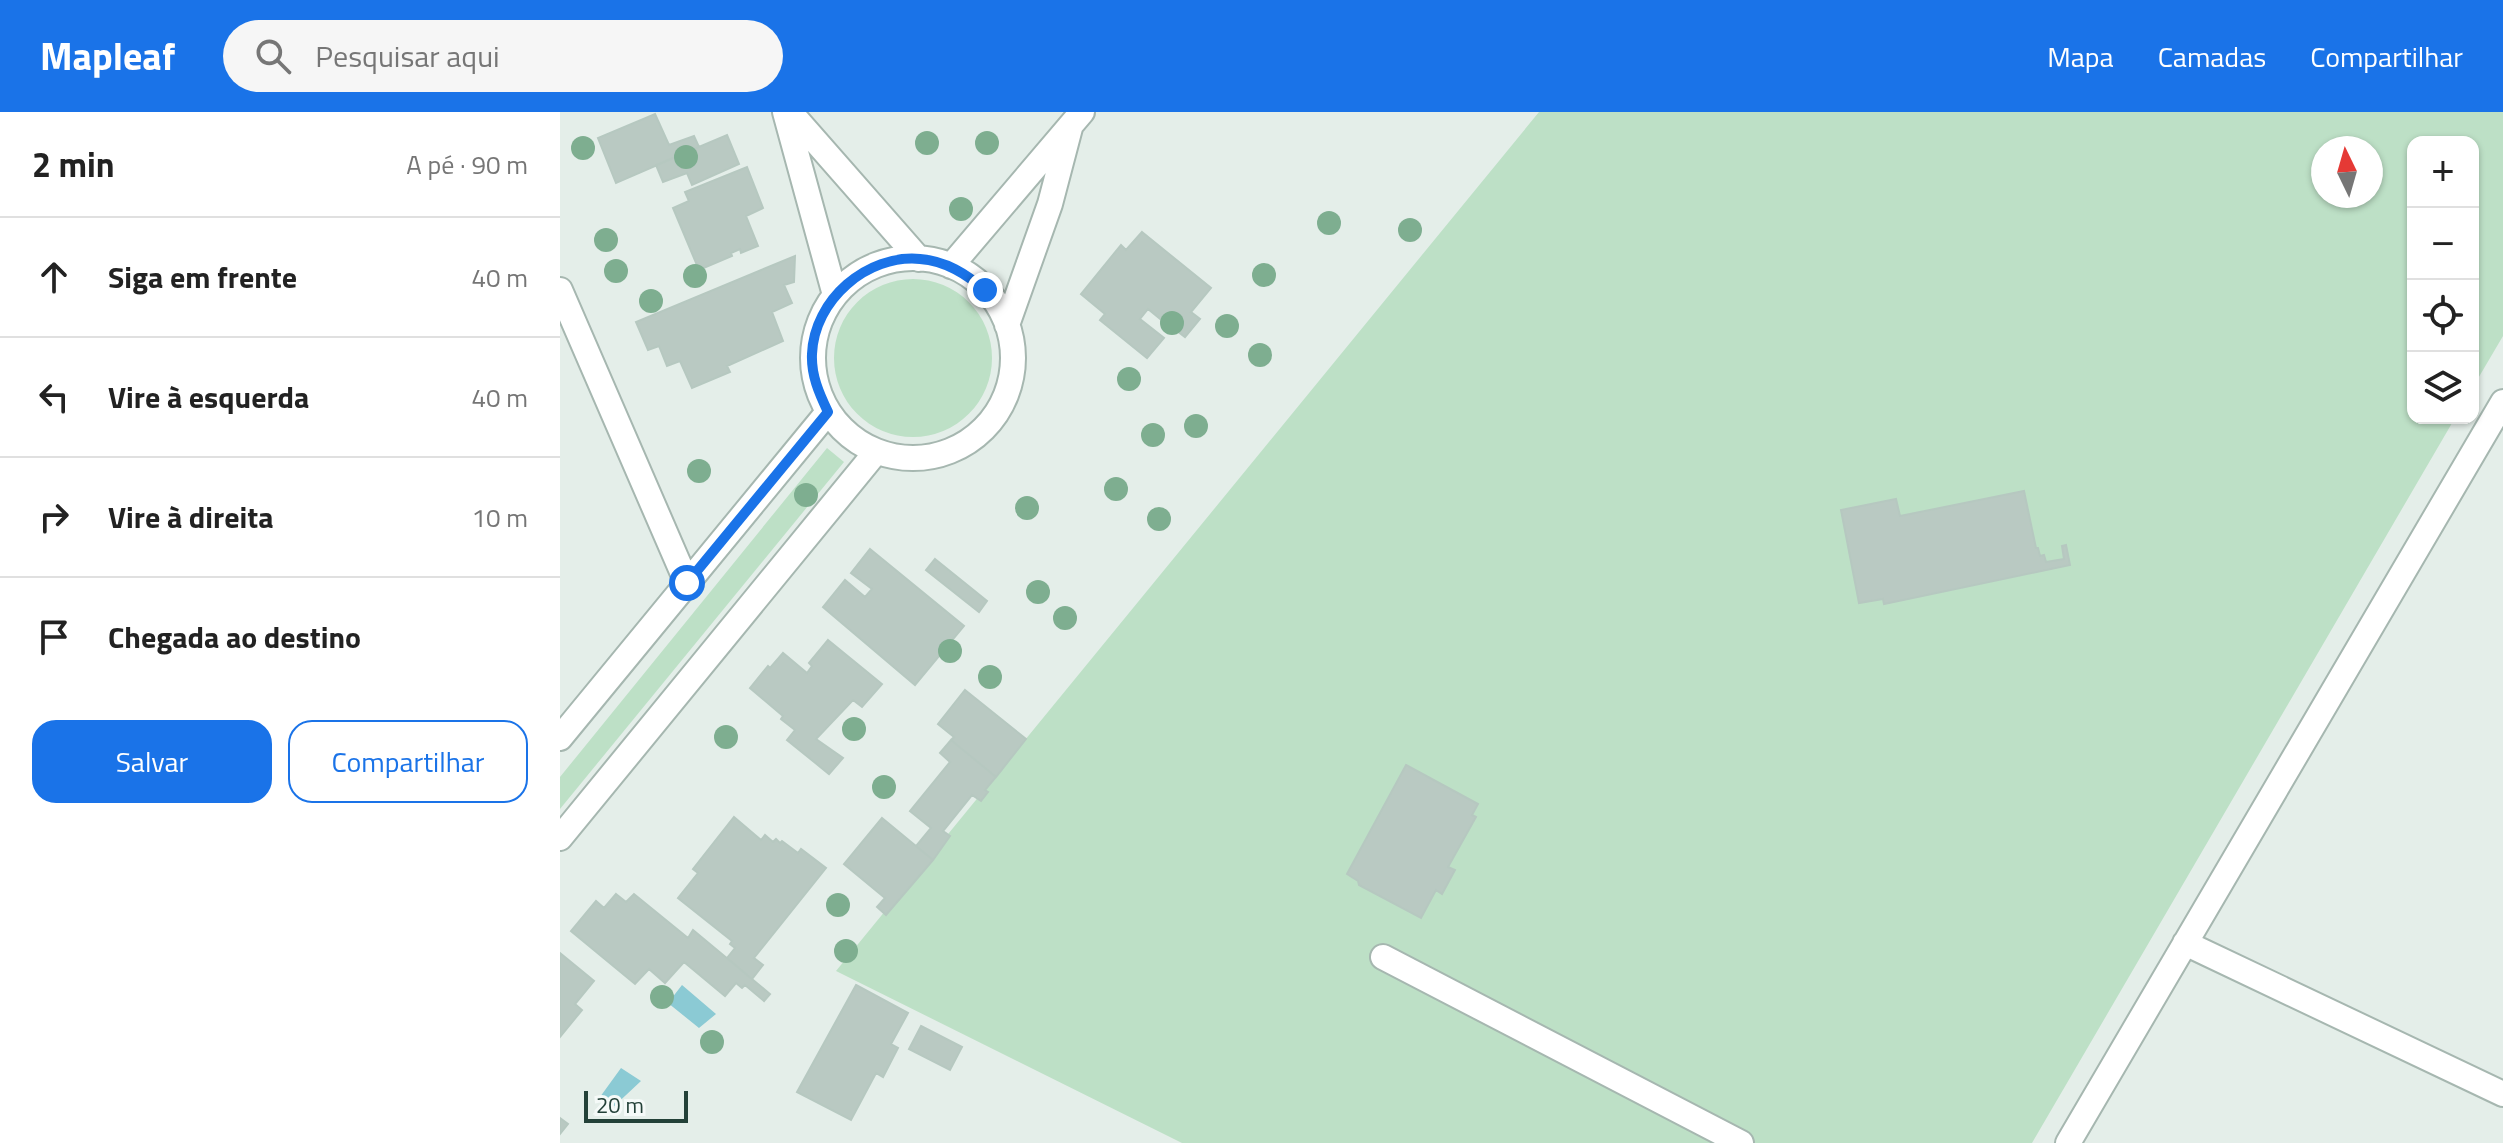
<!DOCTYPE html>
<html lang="pt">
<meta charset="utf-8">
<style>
:root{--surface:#fff;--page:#f6f6f6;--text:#222;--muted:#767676;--line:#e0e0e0;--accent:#1a73e8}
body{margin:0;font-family:"Titillium Web",sans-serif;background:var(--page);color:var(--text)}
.controls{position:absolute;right:24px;top:24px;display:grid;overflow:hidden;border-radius:16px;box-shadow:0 2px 6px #0004}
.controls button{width:72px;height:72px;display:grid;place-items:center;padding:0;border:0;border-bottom:2px solid var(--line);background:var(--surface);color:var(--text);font:40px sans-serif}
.compass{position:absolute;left:1751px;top:24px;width:72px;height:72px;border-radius:50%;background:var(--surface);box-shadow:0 2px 6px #0004;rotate:355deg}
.scale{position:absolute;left:24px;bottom:20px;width:104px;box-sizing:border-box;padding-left:8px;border:4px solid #234138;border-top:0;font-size:22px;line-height:28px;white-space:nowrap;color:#234138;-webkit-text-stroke:6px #f5faf8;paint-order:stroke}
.stop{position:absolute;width:24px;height:24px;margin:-18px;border:6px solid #1a73e8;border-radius:50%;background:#fff}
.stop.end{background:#1a73e8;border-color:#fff;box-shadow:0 2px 8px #0008}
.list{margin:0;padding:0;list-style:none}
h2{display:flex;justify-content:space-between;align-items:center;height:104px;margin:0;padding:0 32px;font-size:34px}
h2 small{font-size:26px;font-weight:400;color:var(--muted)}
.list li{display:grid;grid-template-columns:52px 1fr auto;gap:24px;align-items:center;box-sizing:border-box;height:120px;padding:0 32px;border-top:2px solid var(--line)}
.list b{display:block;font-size:30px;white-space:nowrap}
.list em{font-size:26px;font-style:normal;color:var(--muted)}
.actions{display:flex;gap:16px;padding:24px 32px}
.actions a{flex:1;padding:18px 0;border:2px solid var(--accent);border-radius:24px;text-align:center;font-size:28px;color:var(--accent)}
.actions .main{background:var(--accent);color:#fff}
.icon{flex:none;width:44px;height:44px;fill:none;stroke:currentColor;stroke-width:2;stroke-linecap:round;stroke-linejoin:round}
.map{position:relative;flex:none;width:1943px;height:1031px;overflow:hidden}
header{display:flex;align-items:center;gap:48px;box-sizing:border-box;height:112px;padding:0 40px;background:var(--accent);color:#fff}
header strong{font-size:38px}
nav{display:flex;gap:44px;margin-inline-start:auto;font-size:28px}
.search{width:560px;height:72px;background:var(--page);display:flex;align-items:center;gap:20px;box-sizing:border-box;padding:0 28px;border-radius:44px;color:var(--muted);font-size:30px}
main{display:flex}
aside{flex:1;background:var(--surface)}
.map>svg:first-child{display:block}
.green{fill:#bde0c6;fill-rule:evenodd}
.water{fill:#8bcad4}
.building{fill:#b9c9c2;stroke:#b6c8c0;stroke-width:2}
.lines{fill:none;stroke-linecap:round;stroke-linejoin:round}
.minor-casing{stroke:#a6b7b0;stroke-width:28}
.minor{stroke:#fff;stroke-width:24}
.tree{fill:#7eae90}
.route{stroke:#1a73e8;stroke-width:10}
</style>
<header>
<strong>Mapleaf</strong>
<div class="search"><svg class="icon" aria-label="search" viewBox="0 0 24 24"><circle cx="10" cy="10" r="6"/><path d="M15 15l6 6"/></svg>Pesquisar aqui</div>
<nav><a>Mapa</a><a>Camadas</a><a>Compartilhar</a></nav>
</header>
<main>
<aside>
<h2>2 min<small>A pé · 90 m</small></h2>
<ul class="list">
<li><svg class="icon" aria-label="ahead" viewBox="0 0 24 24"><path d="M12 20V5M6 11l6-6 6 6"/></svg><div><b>Siga em frente</b></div><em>40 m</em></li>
<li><svg class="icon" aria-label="left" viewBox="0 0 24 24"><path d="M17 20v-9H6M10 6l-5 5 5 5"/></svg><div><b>Vire à esquerda</b></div><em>40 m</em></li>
<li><svg class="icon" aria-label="right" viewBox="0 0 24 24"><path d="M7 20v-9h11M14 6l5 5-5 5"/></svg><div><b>Vire à direita</b></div><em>10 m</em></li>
<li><svg class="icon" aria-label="arrive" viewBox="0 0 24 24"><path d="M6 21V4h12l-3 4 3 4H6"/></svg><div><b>Chegada ao destino</b></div></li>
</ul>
<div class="actions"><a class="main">Salvar</a><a>Compartilhar</a></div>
</aside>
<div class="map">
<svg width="1943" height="1031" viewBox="0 0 1943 1031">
<rect width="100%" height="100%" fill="#e4eee9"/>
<path class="green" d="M979 0H1943V224L1913 275V30H1853V306H1895L1472 1031H622L276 859ZM1763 36H1811V84H1763Z
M274 246a79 79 0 1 1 158 0a79 79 0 1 1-158 0Z
M267 336 284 350 0 697V665Z"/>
<path class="water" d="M122 873 156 902 139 916 108 891Z
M61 956 81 969 50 998 40 985Z"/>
<path class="building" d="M95 2 109 33 134 24 139 35 56 71 38 26Z
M167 23 179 52 132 73 127 61 103 70 96 53Z
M187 55 203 96 186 104 198 134 181 141 180 137 171 141 172 144 139 158 113 96 129 89 125 80Z
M582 120 651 176 631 200 640 207 625 225 612 215 617 209 611 205 605 211 588 197 580 207 604 226 587 246 540 208 545 202 521 182 561 133 566 138Z
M235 144 234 170 224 173 232 191 212 200 223 229 167 254 170 260 132 276 120 249 107 254 99 234 88 238 76 210Z
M1464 379 1476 436H1478L1480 444 1484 443 1486 450 1504 447 1502 434 1506 433 1510 453 1324 492 1323 487 1299 491 1281 398 1336 387 1340 404Z
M310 437 404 514 355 573 263 495 285 468 305 485 312 477 291 461Z
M375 447 427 489 419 500 366 458Z
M268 528 322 572 302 595 293 588 256 627 283 646 269 662 227 628 235 618 221 607 223 604 190 576 208 554 210 556 223 541 247 561 252 554 249 551Z
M405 578 466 627 436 665 391 628 394 625 378 612Z
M391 628 436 665 425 678 428 680 421 689 412 683 383 719 390 724 373 748 356 734 371 716 350 699 390 650 380 641Z
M846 653 918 692 912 703 916 705 888 755 895 758 882 782 876 778 861 806 799 773 798 769 787 762Z
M174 705 201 728 205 723 213 730 216 727 220 731 222 729 238 741 241 737 266 756 194 846 203 853 192 867 167 846 175 836 170 832 172 829 118 786 138 761 133 757Z
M322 706 373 748 326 803 317 795 325 786 284 752Z
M56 782 66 790 74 782 128 826 133 818 210 882 204 889 185 873 182 876 176 871 165 884 124 850 105 871 89 857 75 872 11 819 36 789 44 796Z
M0 841 34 869 15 892 22 898 0 925Z
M296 873 348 901 331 932 338 936 323 965 316 961 291 1008 237 980Z
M361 914 402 935 390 958 349 937Z
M0 1006 8 1012 0 1022Z"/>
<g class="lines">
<defs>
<path id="minor" d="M225 0 275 183
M230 0 359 147
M253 246a100 100 0 1 1 200 0a100 100 0 1 1-200 0Z
M391 154 522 0
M0 178 127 471
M447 213 490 92 510 16
M0 626 268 300
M0 726 316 340
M1625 831 1943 982
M823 845 1181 1031
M1508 1031 1943 290"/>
</defs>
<use href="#minor" class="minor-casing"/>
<use href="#minor" class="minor"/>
</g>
<g class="tree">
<circle cx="367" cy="31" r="12"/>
<circle cx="427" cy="31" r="12"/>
<circle cx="23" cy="36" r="12"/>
<circle cx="126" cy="45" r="12"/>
<circle cx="401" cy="97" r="12"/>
<circle cx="769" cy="111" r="12"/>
<circle cx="850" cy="118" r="12"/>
<circle cx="46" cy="128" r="12"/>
<circle cx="56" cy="159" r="12"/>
<circle cx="704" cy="163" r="12"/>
<circle cx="135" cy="164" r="12"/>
<circle cx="91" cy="189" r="12"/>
<circle cx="612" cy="211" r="12"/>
<circle cx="667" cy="214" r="12"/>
<circle cx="700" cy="243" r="12"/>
<circle cx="569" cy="267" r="12"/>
<circle cx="636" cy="314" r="12"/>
<circle cx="593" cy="323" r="12"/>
<circle cx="139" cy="359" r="12"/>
<circle cx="556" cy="377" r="12"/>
<circle cx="246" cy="383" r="12"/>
<circle cx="467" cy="396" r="12"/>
<circle cx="599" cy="407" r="12"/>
<circle cx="478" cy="480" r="12"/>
<circle cx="505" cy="506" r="12"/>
<circle cx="390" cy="539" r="12"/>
<circle cx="430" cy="565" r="12"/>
<circle cx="294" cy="617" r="12"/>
<circle cx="166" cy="625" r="12"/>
<circle cx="324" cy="675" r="12"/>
<circle cx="278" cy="793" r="12"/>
<circle cx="286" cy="839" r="12"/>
<circle cx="102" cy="885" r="12"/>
<circle cx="152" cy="930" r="12"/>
</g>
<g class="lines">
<path class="route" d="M127 471 268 300C259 281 251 263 252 242 254 188 307 142 360 147 386 149 406 162 425 178"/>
</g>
</svg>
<div class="controls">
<button>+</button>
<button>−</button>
<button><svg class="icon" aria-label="locate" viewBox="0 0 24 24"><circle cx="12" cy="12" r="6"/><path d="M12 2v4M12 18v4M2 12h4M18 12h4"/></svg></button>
<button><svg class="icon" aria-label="layers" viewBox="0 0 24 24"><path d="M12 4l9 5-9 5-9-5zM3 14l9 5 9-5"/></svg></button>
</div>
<svg class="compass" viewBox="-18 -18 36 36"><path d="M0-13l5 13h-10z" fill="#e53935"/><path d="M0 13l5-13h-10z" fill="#767676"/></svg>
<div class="scale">20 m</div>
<div class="stop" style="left:127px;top:471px"></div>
<div class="stop end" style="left:425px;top:178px"></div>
</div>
</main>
